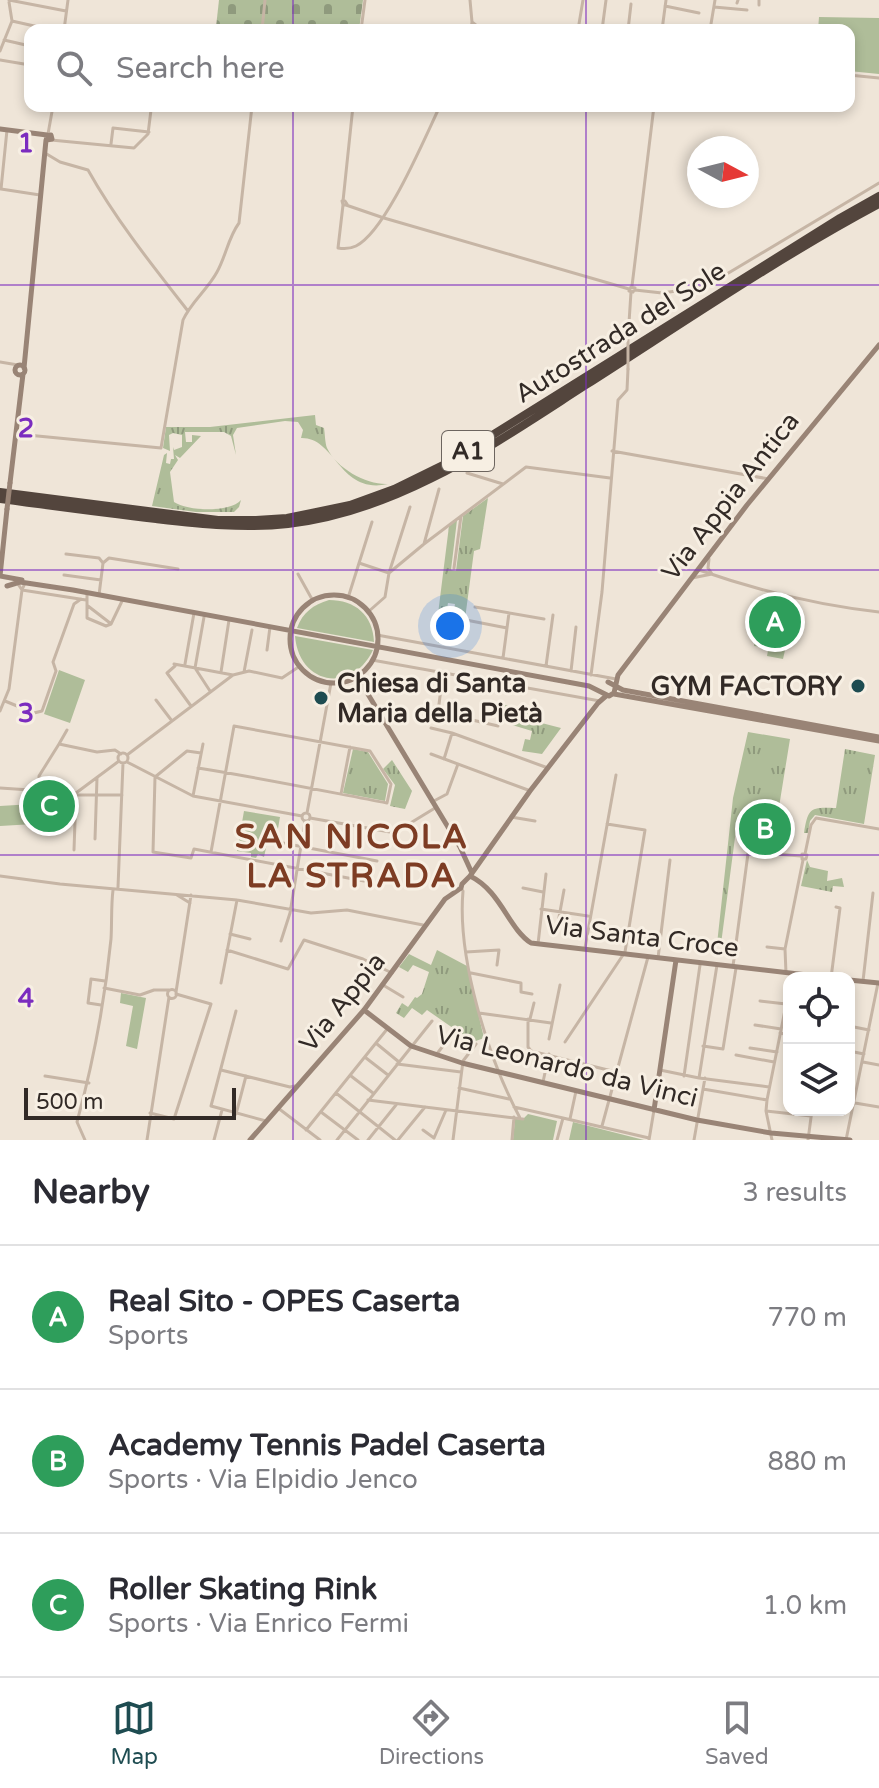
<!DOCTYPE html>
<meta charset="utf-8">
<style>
:root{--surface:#fff;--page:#f7f7f7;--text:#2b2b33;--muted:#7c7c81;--line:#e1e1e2;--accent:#1e4c51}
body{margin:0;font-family:"Varela Round",sans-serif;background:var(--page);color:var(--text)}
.controls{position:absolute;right:24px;bottom:24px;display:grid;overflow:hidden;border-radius:16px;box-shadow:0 4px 12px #0003}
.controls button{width:72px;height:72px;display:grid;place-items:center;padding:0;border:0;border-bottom:2px solid var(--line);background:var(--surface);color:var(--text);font:40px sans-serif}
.compass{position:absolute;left:687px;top:136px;width:72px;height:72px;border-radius:50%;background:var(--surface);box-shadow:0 4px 12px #0003;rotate:97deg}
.scale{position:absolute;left:24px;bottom:20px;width:212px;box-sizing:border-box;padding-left:8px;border:4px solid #322a26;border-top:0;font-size:22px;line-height:28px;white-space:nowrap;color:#322a26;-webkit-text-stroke:6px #f7efe3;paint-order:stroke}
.you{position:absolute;left:450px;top:626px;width:28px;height:28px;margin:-20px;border:6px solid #fff;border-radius:50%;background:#1a73e8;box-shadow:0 0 0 12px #1a73e833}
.badge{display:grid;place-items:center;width:52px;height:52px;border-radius:50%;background:var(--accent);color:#fff;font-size:26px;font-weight:700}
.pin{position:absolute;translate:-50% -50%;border:4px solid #fff;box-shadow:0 2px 8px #0006}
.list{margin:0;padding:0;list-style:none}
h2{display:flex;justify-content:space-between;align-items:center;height:104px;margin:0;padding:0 32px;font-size:34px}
h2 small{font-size:26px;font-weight:400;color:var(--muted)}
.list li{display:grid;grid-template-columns:52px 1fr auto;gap:24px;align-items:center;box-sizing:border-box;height:144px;padding:0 32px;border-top:2px solid var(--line)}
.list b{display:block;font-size:30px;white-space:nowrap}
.list p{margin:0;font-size:26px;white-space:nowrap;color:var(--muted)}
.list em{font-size:26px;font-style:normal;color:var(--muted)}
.icon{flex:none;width:44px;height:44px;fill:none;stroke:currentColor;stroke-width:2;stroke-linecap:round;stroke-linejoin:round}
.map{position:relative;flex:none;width:879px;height:1140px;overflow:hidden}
.search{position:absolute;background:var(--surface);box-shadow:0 4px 12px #0003;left:24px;right:24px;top:24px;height:88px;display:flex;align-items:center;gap:20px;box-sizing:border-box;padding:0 28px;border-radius:16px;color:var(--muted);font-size:30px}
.sheet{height:536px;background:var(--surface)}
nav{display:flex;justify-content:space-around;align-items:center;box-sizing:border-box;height:112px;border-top:2px solid var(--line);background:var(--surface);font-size:22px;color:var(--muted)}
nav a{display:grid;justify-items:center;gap:4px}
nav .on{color:var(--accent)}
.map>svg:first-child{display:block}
.grass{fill:url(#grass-tufts)}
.cemetery{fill:url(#cemetery-stones)}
.park{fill:#afbd99}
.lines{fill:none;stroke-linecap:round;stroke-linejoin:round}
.street{stroke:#c6b5a5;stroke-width:3}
.secondary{stroke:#998476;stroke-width:5}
.highway{stroke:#53453d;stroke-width:8}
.street-bridge{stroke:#c6b5a5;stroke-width:3}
.secondary-bridge{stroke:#998476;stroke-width:5}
.grid{fill:none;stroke:#7b2cbf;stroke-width:2;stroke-opacity:0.55}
.poi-dot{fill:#1e4c51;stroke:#f7efe3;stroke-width:3}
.labels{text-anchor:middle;stroke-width:6;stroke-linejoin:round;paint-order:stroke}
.shield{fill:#f7efe3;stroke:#6d655f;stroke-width:2}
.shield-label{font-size:24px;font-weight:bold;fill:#322a26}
.street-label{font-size:26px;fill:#322a26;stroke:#f7efe3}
.poi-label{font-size:26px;font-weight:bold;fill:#322a26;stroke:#f7efe3;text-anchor:start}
.district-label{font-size:34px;font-weight:bold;letter-spacing:2px;fill:#7d3c23;stroke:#f7efe3}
.grid-label{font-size:26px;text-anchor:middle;font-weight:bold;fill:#7b2cbf;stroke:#f7efe3;stroke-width:6;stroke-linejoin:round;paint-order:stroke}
</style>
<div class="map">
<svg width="879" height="1140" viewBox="0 0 879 1140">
<defs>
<pattern id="grass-tufts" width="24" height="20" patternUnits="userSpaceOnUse" patternTransform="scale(2)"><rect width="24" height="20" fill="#afbd99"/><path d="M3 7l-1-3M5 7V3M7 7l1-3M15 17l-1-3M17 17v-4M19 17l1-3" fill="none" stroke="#8f9a7d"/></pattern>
<pattern id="cemetery-stones" width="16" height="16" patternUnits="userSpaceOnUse" patternTransform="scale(2)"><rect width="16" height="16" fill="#afbd99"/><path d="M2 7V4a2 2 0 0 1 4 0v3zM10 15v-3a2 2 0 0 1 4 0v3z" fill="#8f9a7d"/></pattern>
</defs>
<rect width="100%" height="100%" fill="#efe5d8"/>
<path class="grass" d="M315 415 316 425 324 428C325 434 325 443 327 448 337 469 367 485 388 484 339 495 336 437 301 438L303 430 298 422 285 421 237 428 233 435 236 455 231 436 224 432H185L186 442H192V435L201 436 180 458 175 455 178 460 170 472 174 502C187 511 230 513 241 500L239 507 234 512H196L152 506 164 455 167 453 166 463 170 464 171 459H174L173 447 174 450 182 447V435L173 433 169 435 170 451 163 448 166 427H210Z
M488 498 480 549 474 551 465 619 452 620 455 604 448 603 441 643H438L440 623 437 622 449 526 457 520 451 570 456 571 463 516Z
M496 703 532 711 530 720 561 728 542 754 522 751 525 739 530 740 532 731 496 720Z
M748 732 790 739 779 807 754 804 750 832 736 830 721 944H717L733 798Z
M353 749 368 752 388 784 385 801 343 793Z
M845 749 875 755 864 824 815 815 810 821 808 833H804C808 807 811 807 836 808Z
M392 760 412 791 405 809 390 806 395 785 383 769Z
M807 860 810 867 828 871 827 881 842 878 844 887 833 886 832 892 801 886Z
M437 950 467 966 484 1038 473 1042 427 1010 422 1015 412 1008 404 1018 396 1013 402 1003 408 1007 415 997 417 998 422 994 429 972 413 965 408 972 399 967 409 954 431 965Z"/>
<path class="cemetery" d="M219 0H363L359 30H239L216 27Z"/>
<path class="park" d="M819 17 879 18V74L849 71V30H818Z
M763 596 795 606 783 659 767 656 770 639 764 638 762 647 754 646Z
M329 600C355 600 373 615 374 642L297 628C303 612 313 605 329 600Z
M295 636 373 650C352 694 299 685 295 636Z
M59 670 85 680 70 723 44 714Z
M33 804 34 824 0 826V806Z
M755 805 780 808 775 851 750 849Z
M244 811 280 817 276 840 268 839 264 857 258 854 256 858 251 857V853L237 851Z
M121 993 146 998 137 1049 126 1046 133 1006 120 1003Z
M528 1114 557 1121 553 1140H513L515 1119H523Z
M573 1122 644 1140H569Z"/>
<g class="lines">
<path class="street" d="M9 0 66 11
M470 0 472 22 482 30
M737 3 738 0
M759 5V0
M665 6 699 13
M714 7 747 10
M12 21 52 30
M64 30 68 0
M262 30 265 0
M361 30 365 0
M471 30 472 22
M578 30 583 0
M602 30 606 0
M628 30 631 4
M662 30 666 0
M710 30 715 0
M4 40 30 46
M0 51 12 21 9 2
M0 60 30 65
M849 75 879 78
M7 130 1 189 40 195
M48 134 53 106
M51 140 134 148 148 134 151 110
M111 144 113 128 149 132
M45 153 60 162 88 170C116 220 152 265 188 311
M343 201 353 106
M345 201 347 204 343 205 342 201Z
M343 205 338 248C344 249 350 249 356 246 386 231 424 139 440 106
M346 205 381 217
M384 218 629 289
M632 286 654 106
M631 287 635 288 633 292 629 291Z
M635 290 662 293 705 287 879 183
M628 338 631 292
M0 362 18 365
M17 434 161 448 183 320C191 302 208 289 217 272 226 256 228 238 239 223L252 106
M612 451 769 479
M467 473 503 484
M424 544 439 489
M66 554 99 558 103 563
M359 563 389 573 424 544 526 467 610 478
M454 568 461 516
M699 570C759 591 816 605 879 612
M298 574 313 601
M64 575 101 580
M692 578 712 574 708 568 709 559
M18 584 22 590 86 600
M87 593V618L106 626 111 624
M99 595 103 563 109 558 178 569
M348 598 372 522
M88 606 110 623
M475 607 544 619
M368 612 385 597 389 573 410 507
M204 617 195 668 210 691
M466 620 507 628
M111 624 123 599
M377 635 616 679
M267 650 270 627
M503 658 509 613
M372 660 600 701
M174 664 233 675
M185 664 194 613
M175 666 167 673 191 706
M546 666 553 615
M571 671 576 627
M221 672 229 620
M244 672 252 630
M443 673 438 712 498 726
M591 675 602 592 618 400 627 390 628 369
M156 700 172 721
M5 701 34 713 42 711 56 671 53 662 74 604 81 599
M0 711 9 689 22 590 25 583
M431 728 452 733 548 768
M59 744 67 730
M118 758a5 5 0 1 1 10 0a5 5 0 1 1-10 0Z
M201 753 187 751 155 777 153 852 191 858 194 849 364 881
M431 754 528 790
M127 755 233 675 249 671 282 678 300 666
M444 759 452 733
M127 762 193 796 302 816
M198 768C261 778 324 791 387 803L391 784 370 751 234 726 211 852
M0 788 76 793 119 761
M39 790V776L59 744 97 752 115 750 121 754
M341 794 350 747
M78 795H122
M193 796 203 744
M432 802 447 794 458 764
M302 817a4 4 0 1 1 8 0a4 4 0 1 1-8 0Z
M307 813 331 683
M511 817 535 821
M310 818 390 832 399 830 435 808
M95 839 97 778
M267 840 377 861
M74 850 76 793
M748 852 801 856
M802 854 807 855 806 859H802Z
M805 854 811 825 816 818 879 829
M0 876 60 884 237 900 311 913 347 910 423 925
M118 887 123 763
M461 888 463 891C457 958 488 1058 520 1118
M523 888 543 892
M177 895 190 903
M541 909 588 916
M557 928 564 890
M230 934 250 939
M281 941 290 913 305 821
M538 944 546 874
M767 947 785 949
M585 948 616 775
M227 950 288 969 304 940 363 959 392 973
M466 952 499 950 497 965
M658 958 670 860
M733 966 751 831
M471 973 521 983V992L532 994
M786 973 785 949 803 860
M831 978 840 908 836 907
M863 981 873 893
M221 983 237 900
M383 985 403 997
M104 988 140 995 154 990H169
M167.5 994a4.5 4.5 0 1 1 9 0a4.5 4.5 0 1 1-9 0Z
M176 992 191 895
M760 1001 786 1004
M101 1005 88 1003 91 979 105 981
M236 1011 211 1106 266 1121
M479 1013 551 1023
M528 1019V1047L531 1051 616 1072
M530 1019 534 1003
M755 1025 781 1029
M849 1026 869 1030
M780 1033 789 1035
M549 1039 560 985
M565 1042 625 952 645 830 607 824
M377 1044 399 1062
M703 1046 723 1049 736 968
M750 1048 777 1052
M849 1051 864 1054
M436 1055 453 1033
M736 1055 774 1062
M366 1058 388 1075
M863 1062 879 1065
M397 1064 461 1072
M221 1070 290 1087 295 1086
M660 1070 699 1078 769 1087
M45 1076 89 1083
M351 1076 373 1093
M684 1076 700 965
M699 1078 717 965
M543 1082 549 1054
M459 1088 509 1099
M703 1089 767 1100
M336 1093 395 1140
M368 1100 523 1119
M855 1103 879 1107
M514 1107 563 1118
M278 1108 320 1140
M766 1111 811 1116
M321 1112 358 1140
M150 1113 174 1119 211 1004 176 994
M236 1114 246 1076
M570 1119 576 1091
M602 1126 648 957
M306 1130 388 1028
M423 1130 434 1138 446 1110
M85 1140 77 1122C93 1063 105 1000 111 939 112 923 111 906 113 890
M147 1140 169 997
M214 1140 222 1110
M337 1140 432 1021
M368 1140 396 1105
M398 1140 425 1107
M453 1140 463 1061 476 1044
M512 1140 514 1117
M557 1140 563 1118 649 1138
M649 1140 654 1110
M694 1140 705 1078
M772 1140 766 1111 767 1100 789 990
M808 1140 812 1110
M846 1140 878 983"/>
<path class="secondary" d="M0 129 47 135
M51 135 52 139 47 140 46 136Z
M15 370a5 5 0 1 1 10 0a5 5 0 1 1-10 0Z
M24 368 46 140
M10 483 23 374
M0 576 7 509
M0 576 22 580
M7 586 20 582 73 590 589 686 609 696 614 693 618 675 747 505 879 345
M290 639a44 44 0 1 1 88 0a44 44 0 1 1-88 0Z
M357 676 460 847 471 871
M608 682 623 690 879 737
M614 694 879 741
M470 876C501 891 508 928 531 943L833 978
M470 876 530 791 598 703 606 696
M849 980 879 983
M364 1010 411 1046 462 1063 697 1120 771 1133 850 1140
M654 1110 676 960
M250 1140 364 1010 445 899 461 888 462 884 470 876"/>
<path class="highway" d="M0 492 218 520H256L287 518 350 505 394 489 449 462 840 218 879 196
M0 499C52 506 104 513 156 519 200 524 243 529 288 524 400 511 494 444 586 385 683 323 778 258 879 204"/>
<path class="street-bridge" d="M628 338V369"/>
<path class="secondary-bridge" d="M7 509 10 483"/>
</g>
<path class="grid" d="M293 0V30M586 0V30M293 106V1140M586 106V1140M0 285H879M0 570H879M0 855H879"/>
<g class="poi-dot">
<circle cx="858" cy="686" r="8"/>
<circle cx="321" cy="698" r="8"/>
</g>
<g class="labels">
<rect class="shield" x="442" y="431" width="52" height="40" rx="6"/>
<g class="shield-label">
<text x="468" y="459">A1</text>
</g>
<g class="street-label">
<text transform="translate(620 332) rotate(-32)" y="9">Autostrada del Sole</text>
<text transform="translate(730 496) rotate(-52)" y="9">Via Appia Antica</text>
<text transform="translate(642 936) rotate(7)" y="9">Via Santa Croce</text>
<text transform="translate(342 1002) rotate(-51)" y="9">Via Appia</text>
<text transform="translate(567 1066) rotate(14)" y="9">Via Leonardo da Vinci</text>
</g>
<g class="poi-label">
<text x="337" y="692">Chiesa di Santa<tspan x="337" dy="30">Maria della Pietà</tspan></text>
<text x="842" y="695" text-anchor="end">GYM FACTORY</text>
</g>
<g class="district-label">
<text x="352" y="848">SAN NICOLA<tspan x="352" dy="39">LA STRADA</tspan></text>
</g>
</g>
<g class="grid-label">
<text x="26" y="152">1</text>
<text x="26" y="437">2</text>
<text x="26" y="722">3</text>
<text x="26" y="1007">4</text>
</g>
</svg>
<div class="controls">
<button><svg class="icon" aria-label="locate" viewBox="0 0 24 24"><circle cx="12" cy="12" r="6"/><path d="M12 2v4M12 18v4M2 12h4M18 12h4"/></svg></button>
<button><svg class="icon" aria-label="layers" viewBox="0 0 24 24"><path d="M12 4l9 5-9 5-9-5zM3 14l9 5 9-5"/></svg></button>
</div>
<svg class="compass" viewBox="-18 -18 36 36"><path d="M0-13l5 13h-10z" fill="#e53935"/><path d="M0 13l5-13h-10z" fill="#7c7c81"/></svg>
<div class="scale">500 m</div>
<div class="you"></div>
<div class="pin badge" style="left:775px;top:622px;background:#2e9e5b">A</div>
<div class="pin badge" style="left:765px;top:829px;background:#2e9e5b">B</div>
<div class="pin badge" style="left:49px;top:806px;background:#2e9e5b">C</div>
<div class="search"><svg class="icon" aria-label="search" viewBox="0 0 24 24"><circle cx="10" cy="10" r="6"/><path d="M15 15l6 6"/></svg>Search here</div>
</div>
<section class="sheet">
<h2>Nearby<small>3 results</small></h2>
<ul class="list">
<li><span class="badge" style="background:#2e9e5b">A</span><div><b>Real Sito - OPES Caserta</b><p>Sports</p></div><em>770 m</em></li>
<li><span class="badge" style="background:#2e9e5b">B</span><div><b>Academy Tennis Padel Caserta</b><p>Sports · Via Elpidio Jenco</p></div><em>880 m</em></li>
<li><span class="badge" style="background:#2e9e5b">C</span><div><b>Roller Skating Rink</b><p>Sports · Via Enrico Fermi</p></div><em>1.0 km</em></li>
</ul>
</section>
<nav>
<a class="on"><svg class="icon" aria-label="map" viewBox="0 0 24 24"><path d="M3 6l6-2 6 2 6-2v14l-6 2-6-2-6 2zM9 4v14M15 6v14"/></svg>Map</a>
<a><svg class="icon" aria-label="directions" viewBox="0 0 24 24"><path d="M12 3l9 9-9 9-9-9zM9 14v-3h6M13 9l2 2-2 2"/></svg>Directions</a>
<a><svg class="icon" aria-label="saved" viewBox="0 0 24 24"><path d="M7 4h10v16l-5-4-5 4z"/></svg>Saved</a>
</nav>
